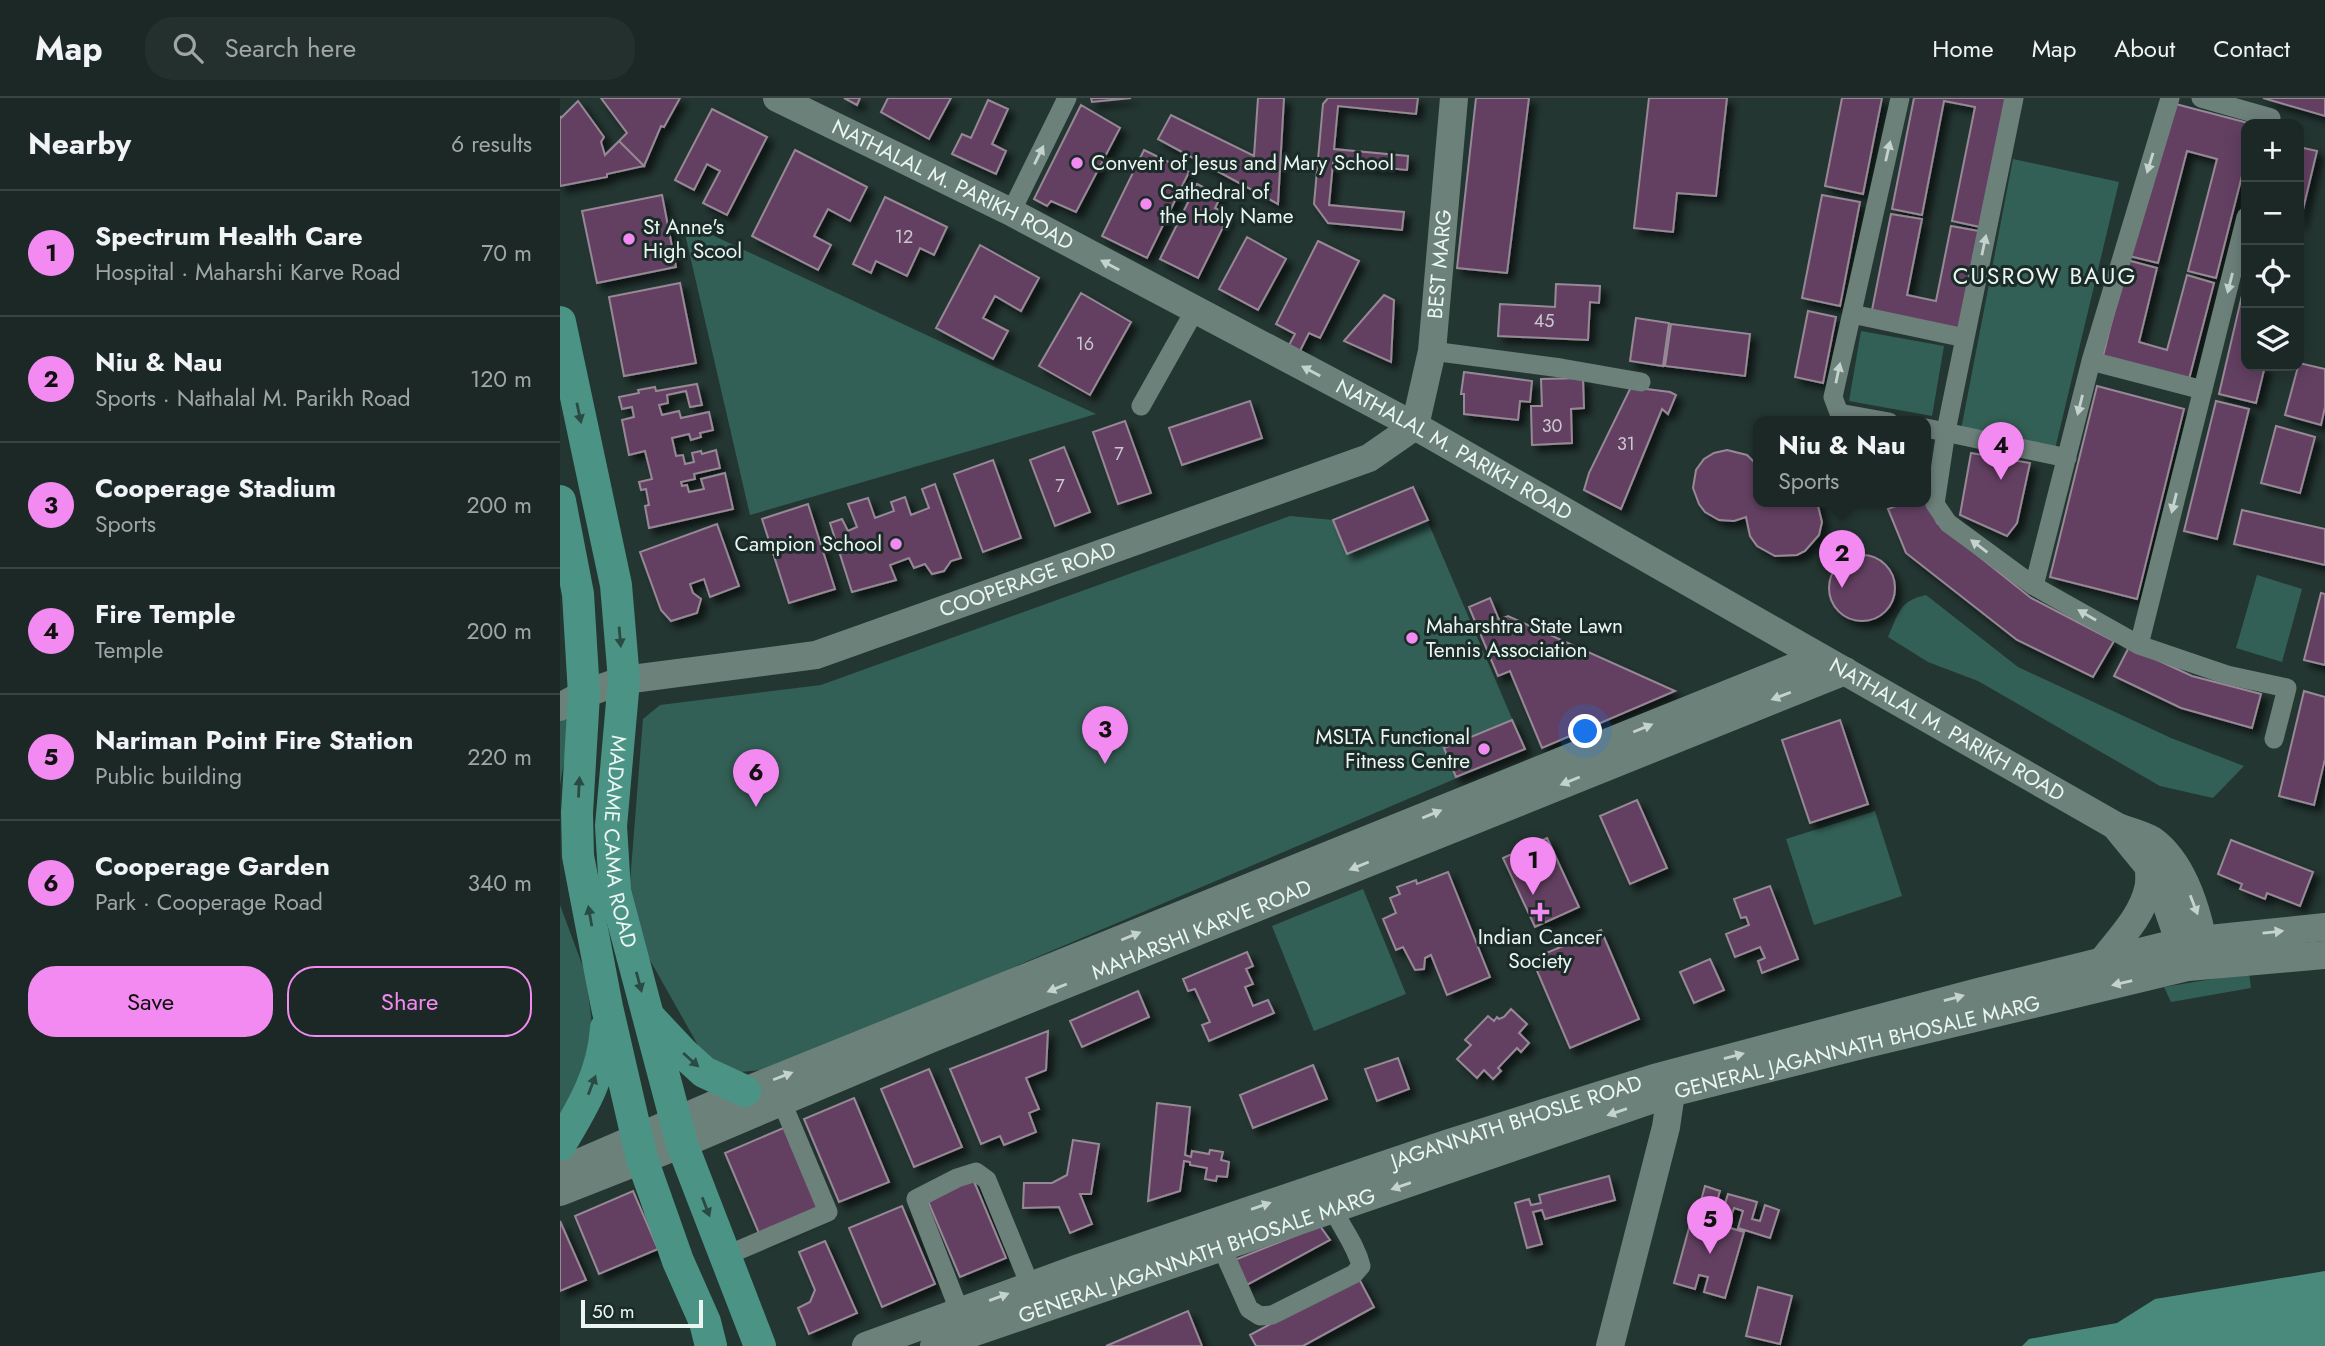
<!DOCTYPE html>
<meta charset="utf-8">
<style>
:root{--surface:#1b2826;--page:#24302e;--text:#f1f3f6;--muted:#a0a6a7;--line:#394443;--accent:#f38af1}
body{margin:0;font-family:Jost,sans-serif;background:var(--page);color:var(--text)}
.controls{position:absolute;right:21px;top:21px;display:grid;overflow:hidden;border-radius:14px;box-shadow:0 4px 18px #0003}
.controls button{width:63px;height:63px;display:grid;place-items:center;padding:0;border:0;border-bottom:2px solid var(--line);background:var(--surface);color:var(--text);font:35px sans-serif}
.scale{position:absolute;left:21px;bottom:18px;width:122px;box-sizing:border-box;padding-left:7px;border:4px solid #ebf6f3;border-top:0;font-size:19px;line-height:24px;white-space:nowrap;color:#ebf6f3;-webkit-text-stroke:5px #1b2c28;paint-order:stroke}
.you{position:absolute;left:1026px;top:634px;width:24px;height:24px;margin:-18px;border:5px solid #fff;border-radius:50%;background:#1a73e8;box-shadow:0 0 0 10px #1a73e833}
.badge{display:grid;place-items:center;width:46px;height:46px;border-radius:50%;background:var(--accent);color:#111;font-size:23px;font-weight:700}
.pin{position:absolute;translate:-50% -58px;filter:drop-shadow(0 2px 4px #0008)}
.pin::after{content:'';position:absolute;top:37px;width:24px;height:21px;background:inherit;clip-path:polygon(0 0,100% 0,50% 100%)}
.popup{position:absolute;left:1193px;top:318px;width:178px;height:91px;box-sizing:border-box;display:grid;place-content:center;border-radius:14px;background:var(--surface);filter:drop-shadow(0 2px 5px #0005);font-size:23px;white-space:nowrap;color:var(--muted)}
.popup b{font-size:26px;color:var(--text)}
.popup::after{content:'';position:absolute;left:50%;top:100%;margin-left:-14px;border:14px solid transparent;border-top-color:var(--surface)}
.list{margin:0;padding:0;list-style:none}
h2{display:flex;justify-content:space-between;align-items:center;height:91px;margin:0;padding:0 28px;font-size:30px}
h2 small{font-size:23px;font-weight:400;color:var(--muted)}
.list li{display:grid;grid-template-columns:46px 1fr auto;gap:21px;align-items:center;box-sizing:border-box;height:126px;padding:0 28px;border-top:2px solid var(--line)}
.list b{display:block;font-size:26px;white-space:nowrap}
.list p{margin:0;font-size:23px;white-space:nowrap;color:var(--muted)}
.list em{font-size:23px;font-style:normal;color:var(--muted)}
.actions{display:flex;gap:14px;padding:21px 28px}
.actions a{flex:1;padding:16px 0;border:2px solid var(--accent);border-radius:28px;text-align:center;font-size:24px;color:var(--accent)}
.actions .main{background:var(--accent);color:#111}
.icon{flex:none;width:38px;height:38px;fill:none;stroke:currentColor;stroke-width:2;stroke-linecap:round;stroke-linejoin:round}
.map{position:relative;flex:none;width:1765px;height:1248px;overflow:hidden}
header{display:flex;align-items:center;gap:42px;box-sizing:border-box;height:98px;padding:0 35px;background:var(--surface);border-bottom:2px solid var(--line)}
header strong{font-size:33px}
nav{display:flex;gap:38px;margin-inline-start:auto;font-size:24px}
.search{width:490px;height:63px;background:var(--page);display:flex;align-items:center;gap:18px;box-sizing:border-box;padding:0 24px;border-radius:28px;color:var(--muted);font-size:26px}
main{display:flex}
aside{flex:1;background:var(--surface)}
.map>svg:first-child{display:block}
.green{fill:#336056}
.water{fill:#4a8a7c}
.building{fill:#634062;stroke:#968995;stroke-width:2;filter:url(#shadow)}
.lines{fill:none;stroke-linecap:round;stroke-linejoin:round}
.street{stroke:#6d817b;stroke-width:19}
.secondary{stroke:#6d817b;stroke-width:28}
.primary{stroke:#4b9485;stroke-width:32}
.oneway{fill:#c5d3cf}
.oneway2{fill:#294b44}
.poi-dot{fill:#f38af1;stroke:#1b2c28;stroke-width:2.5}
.labels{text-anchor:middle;stroke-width:6;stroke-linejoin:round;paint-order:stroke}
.number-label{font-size:18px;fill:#c9c8cf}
.poi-label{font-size:21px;fill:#ebf6f3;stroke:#1b2c28;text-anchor:start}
.street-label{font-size:21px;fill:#ebf6f3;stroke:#1b2c28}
.neighbourhood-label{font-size:23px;letter-spacing:2px;fill:#ebf6f3;stroke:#1b2c28}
</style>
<header>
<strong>Map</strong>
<div class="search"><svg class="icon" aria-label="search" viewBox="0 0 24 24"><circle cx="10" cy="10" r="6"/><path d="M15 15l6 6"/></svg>Search here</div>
<nav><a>Home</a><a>Map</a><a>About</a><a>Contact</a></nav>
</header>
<main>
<aside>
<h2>Nearby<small>6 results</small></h2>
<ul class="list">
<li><span class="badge">1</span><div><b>Spectrum Health Care</b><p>Hospital · Maharshi Karve Road</p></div><em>70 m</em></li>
<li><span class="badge">2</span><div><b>Niu &amp; Nau</b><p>Sports · Nathalal M. Parikh Road</p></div><em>120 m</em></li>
<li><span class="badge">3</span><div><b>Cooperage Stadium</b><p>Sports</p></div><em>200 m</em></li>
<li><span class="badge">4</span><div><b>Fire Temple</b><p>Temple</p></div><em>200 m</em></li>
<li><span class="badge">5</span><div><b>Nariman Point Fire Station</b><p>Public building</p></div><em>220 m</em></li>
<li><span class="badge">6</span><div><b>Cooperage Garden</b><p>Park · Cooperage Road</p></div><em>340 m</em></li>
</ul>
<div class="actions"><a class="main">Save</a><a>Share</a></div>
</aside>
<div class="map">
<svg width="1765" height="1248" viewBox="0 0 1765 1248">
<defs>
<filter id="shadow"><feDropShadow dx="6" dy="6" stdDeviation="3.5" flood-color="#0009"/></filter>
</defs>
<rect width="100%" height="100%" fill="#243632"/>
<path class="green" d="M1453 61 1559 84 1495 351 1401 332Z
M122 123 536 316 190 417Z
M1301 233 1384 248 1372 318 1289 303Z
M853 389 965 651 400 892 201 972 170 975 143 956 86 855 69 797 83 621 100 607 261 587 730 418 773 422Z
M1697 477 1742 491 1722 564 1676 550Z
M1366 497 1458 569 1611 640 1684 668 1653 700 1600 688 1418 583 1368 564 1328 539C1339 515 1339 503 1366 497Z
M2 621 11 623 0 687V622Z
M1315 713 1342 798 1254 827 1226 741Z
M803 791 846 896 754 933 712 828Z
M0 807 26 877 33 935 24 985 0 1023Z
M1689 875 1691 890 1611 904 1604 889Z"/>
<path class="water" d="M1305 465C1349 475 1328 524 1292 511L1304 501 1307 490 1296 474 1297 468Z
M1765 1173V1248H1462L1469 1241 1557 1225 1595 1201Z"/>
<path class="building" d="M41 0H120L104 29 101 28 84 68 59 43 67 35Z
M284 0H300L297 7Z
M328 0H391L369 41 321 14Z
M531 0H571L532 4Z
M698 0H724L718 106 598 41 611 17 694 58Z
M768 0H858L856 16 778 8 774 51 848 58 847 72 773 65 769 107 844 114 842 132 768 125 754 106 763 6Z
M916 0H969L947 175 897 170Z
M1089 0H1167L1156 98 1117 95 1113 134 1074 130Z
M1282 0H1322L1303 96 1265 88Z
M1354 0H1446L1420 129 1392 123 1415 9 1384 3 1362 117 1332 111Z
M1703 0H1765V18Z
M428 2 448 11 432 46 446 53 436 76 392 56 402 36 411 40Z
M18 3 44 39 41 44 45 57 59 43 84 68 47 76V79L0 88V18L1 20Z
M1608 4 1692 26H1686V62L1656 180 1628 173 1657 61 1627 53 1598 165 1569 158Z
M521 7 560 30 516 114 491 103 487 108 474 101Z
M152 11 207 39 167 117 143 105 160 73 147 66 134 92 115 82Z
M1739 49 1757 53 1739 128Z
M235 52 307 89 290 123 268 111 254 138 271 147 258 172 192 138Z
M584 52 629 74 587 160 542 138Z
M637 86 661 98 655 110 669 117 638 180 600 161Z
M102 97 116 169 37 185 22 113Z
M1262 97 1300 104 1280 208 1242 200Z
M325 99 387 129 374 157 360 150 347 178 316 163 311 175 293 166Z
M1331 116 1362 121 1347 197 1376 203 1391 128 1419 133 1399 235 1311 217Z
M687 139 726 161 698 212 659 191Z
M758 143 799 163 760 240 749 235 739 255 728 249 735 236 716 226Z
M420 147 479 180 461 213 435 198 423 220 448 233 433 261 376 230Z
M1567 162 1597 170 1579 244 1607 252 1627 177 1654 185 1628 285 1542 262Z
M120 185 136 265 64 278 49 199Z
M996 186 1040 188 1039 205 1030 204 1028 242 938 238 940 206 995 209Z
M1683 193 1686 194V268H1705L1696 305 1659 296Z
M521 195 571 224 530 297 479 268Z
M824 197 834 202 831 264 784 243Z
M1248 213 1276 219 1263 285 1235 279Z
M1076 220 1109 225 1103 268 1070 263Z
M1111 226 1190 236 1185 278 1105 268Z
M1739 265 1765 271V309L1761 327 1725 317Z
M904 274 972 283 970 304 960 303 958 322 904 316V296H901Z
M1023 280 1024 310 1011 311 1012 345 972 347 971 308H982L981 281Z
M137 286 142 307 130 309 126 293 107 297 108 305 99 307 102 317 119 313 121 320 149 314 153 332 140 335 141 339 131 342 129 336 112 340 116 358 123 357 125 366 134 364 132 355 141 353 142 356 156 352 160 370 134 376 135 381 121 384 122 388 127 387 129 394 144 391 141 381 165 375 173 411 89 430 85 408 89 407 86 391 81 392 79 384 92 381 85 353 69 357 62 322 74 319 72 309 62 311 59 299 79 295 78 292 95 289 96 293Z
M1537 288 1624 311 1577 501 1490 479Z
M1071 289 1110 294 1116 297 1108 316 1102 311 1061 411 1024 392 1029 375Z
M690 303 702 340 622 367 609 330Z
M1656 303 1689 311 1657 441 1624 433Z
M565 323 591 395 558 406 533 334Z
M1716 328 1755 339 1740 395 1701 385Z
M504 349 530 414 495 428 470 362Z
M1167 352 1187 357 1198 368V404H1257L1262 424 1259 437 1245 453 1237 457 1215 458 1197 448 1190 438 1186 419 1174 423 1159 422 1145 414 1139 406 1133 390 1136 372 1144 361 1154 355Z
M1411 355 1470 365 1457 425 1447 438 1400 417Z
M433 362 461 440 423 454 394 376Z
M375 386 401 460 391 463 384 473 372 476 365 466 354 470 349 460 330 467 336 482 292 494 270 425 282 421 288 433 297 429 288 406 308 400 315 420 334 413 331 404 345 399 351 417 369 410 362 391Z
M853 389 868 422 787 456 773 422Z
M1366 398 1377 425 1471 500 1554 543 1533 579 1457 542 1346 455 1328 411 1346 404H1366Z
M248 406 275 491 229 505 202 421Z
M1682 412 1765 431V467L1674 446Z
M157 426 179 488 150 499 144 481 130 486 133 495 141 501 137 515 111 523 101 512 80 454Z
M1269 490a33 33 0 1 1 66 0a33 33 0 1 1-66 0Z
M1761 495 1765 496V567L1744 562Z
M930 500 939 522 948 518 1115 593 982 650 950 573 938 578 909 509Z
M1569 549 1632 578 1701 596 1692 630 1621 610 1554 578Z
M1744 593 1765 599V661L1754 707 1719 698Z
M952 622 965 651 896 679 884 650Z
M1280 622 1308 706 1250 725 1222 642Z
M1077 702 1107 770 1070 786 1040 718Z
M987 740 1019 809 975 829 943 760Z
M1671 742 1753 774 1740 808 1707 795 1705 801 1680 791 1682 786 1658 776Z
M888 774 930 879 887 897 871 857 865 860 864 871 855 872 843 849 836 852 823 821 836 815 830 800 840 796 837 789 856 782 857 786Z
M1210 788 1238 861 1202 875 1198 863 1205 860 1200 849 1175 859 1166 836 1189 827 1186 819 1181 820 1174 801Z
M1041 832 1079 921 1010 950 972 861Z
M687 854 693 868 686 871 693 886 685 889 693 908 708 902 714 915 649 943 642 927 650 924 635 891 628 893 623 881Z
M1150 861 1164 892 1134 905 1120 874Z
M578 893 589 919 522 949 510 923Z
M951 911 967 926 959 935 969 945 961 954 957 950 938 970 941 973 933 981 924 972 917 980 897 961 911 947 905 942 928 918 934 923 937 919 939 921 944 919Z
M488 933 486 972 466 980 479 1011 469 1015 476 1034 444 1047 440 1038 421 1046 390 971Z
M838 960 849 991 817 1003 805 971Z
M753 967 767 1001 693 1030 680 997Z
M369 971 402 1049 354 1069 321 991Z
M294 1000 329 1084 279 1104 244 1021Z
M597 1005 630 1009 625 1057 631 1059 632 1053 649 1056 650 1052 663 1054 661 1062 669 1064 667 1079 657 1078 656 1083 645 1081 647 1070 630 1067V1064L624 1063 620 1093 588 1103Z
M228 1028 263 1113 201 1140 165 1055Z
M513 1042 539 1046 531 1096H520L532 1126 510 1135 499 1109 463 1110 464 1085H492L507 1077Z
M1049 1078 1055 1102 985 1121 982 1112 973 1114 982 1146 967 1150 955 1105 969 1101 971 1107 981 1105 979 1097Z
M413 1081 446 1160 400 1179 367 1101Z
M1145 1088 1160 1093 1155 1110 1163 1112 1168 1096 1197 1104 1192 1121 1200 1123 1205 1107 1219 1112 1210 1140 1178 1130 1183 1113 1174 1110 1168 1127 1137 1117Z
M73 1093 98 1151 39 1176 15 1118Z
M342 1108 375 1186 322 1209 289 1130Z
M1132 1119 1184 1134 1165 1200 1144 1194 1148 1179 1139 1177 1135 1191 1114 1185Z
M0 1123 26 1182 0 1193Z
M760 1128 770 1142 685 1188 672 1163Z
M265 1143 297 1215 249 1236 238 1210 250 1204 255 1192 239 1154Z
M798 1179 814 1209 743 1248H696L690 1237Z
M1198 1189 1232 1198 1220 1246 1186 1238Z
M628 1213 642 1248H546Z"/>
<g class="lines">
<path class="street" d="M1454 0 1386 333 1375 406 1388 425 1474 488 1579 547 1667 577 1727 590 1714 641
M1641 0 1711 20 1709 26
M451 114 507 0
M1292 216 1405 240
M872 253 1001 270 1081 284
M1531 263 1643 292
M581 308 635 212
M1329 324 1279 315 1273 299 1340 0
M1366 330 1507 360
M1474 488 1531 263 1610 0
M1579 547 1686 119
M657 1139 689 1211 700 1218 712 1217 794 1176 801 1168C795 1143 777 1125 769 1101
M165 1158 268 1114 221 1002
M404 1225 356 1101 397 1080 416 1074 427 1082 474 1197"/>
<g class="secondary">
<path id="s1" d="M217 0 451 114 855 328 1556 728C1567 733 1582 736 1592 742 1627 767 1641 826 1647 866"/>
<path id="s2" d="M855 328 872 253 894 0"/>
<path id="s3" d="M0 609 24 596 64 582 256 557 809 360 855 328"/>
<path d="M1557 730 1589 769 1602 794 1625 860"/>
<path d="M1543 862C1559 841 1582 818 1588 791 1590 785 1589 776 1589 769"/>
<path d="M0 1073 185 993 1259 559"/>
<path id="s4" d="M0 1094 122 1046 370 941 1285 573"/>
<path id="s5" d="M306 1248 519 1170 886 1046 1094 980 1418 894 1620 844 1765 829"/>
<path id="s6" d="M374 1248 1111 995 1298 948 1628 869 1765 857"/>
<path d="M1050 1248 1106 1029 1111 995 1110 981"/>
</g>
<g class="primary">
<path id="s7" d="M0 224 56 487 64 582 51 728 55 793 122 1046 200 1248"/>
<path d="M0 403 18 496 24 596 17 715 18 758 47 909 82 1061 118 1163 145 1224 151 1248"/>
<path d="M91 921 122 954 144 974 185 993"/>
<path d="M0 1047C23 1009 43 975 46 930"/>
</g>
</g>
<defs><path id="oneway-solid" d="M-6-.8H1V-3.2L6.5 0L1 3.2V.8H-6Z" transform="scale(1.75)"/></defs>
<g class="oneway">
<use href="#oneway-solid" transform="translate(1328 53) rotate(-77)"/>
<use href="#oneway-solid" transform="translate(479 57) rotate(-64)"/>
<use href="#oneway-solid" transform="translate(1590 65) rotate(107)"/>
<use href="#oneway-solid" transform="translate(1424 147) rotate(-78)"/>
<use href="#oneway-solid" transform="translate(550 167) rotate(-152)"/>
<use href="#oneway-solid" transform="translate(1670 185) rotate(104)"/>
<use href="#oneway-solid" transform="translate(751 273) rotate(-152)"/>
<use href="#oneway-solid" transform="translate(1278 275) rotate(-78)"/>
<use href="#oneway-solid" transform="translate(1520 307) rotate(104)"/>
<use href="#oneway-solid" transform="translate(1614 405) rotate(104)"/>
<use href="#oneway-solid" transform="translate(1419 448) rotate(-143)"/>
<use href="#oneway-solid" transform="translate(1527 517) rotate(-150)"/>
<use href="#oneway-solid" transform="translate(1221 598) rotate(159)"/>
<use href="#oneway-solid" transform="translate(1083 630) rotate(-22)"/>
<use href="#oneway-solid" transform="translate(1010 683) rotate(158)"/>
<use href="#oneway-solid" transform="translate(872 716) rotate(-22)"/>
<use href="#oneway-solid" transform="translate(799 768) rotate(158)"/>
<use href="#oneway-solid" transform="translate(1634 807) rotate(69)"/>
<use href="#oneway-solid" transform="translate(1713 834) rotate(-6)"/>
<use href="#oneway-solid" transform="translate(571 838) rotate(-22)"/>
<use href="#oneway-solid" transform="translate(1562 885) rotate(167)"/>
<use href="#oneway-solid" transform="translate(497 890) rotate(158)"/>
<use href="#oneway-solid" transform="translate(1394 900) rotate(-15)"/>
<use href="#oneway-solid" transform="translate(1174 958) rotate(-15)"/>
<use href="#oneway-solid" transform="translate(223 978) rotate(-21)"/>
<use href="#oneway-solid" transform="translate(1057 1014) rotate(161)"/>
<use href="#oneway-solid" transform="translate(841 1088) rotate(161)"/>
<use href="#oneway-solid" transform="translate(701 1108) rotate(-19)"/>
<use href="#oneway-solid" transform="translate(439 1199) rotate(-20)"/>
</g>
<g class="oneway2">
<use href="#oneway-solid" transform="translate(19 315) rotate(78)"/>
<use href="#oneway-solid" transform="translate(60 539) rotate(85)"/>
<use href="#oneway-solid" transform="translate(19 689) rotate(-87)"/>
<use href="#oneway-solid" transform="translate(30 818) rotate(-100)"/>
<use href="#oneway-solid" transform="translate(79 884) rotate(75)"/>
<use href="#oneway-solid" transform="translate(131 962) rotate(42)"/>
<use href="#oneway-solid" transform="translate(32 987) rotate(-69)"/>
<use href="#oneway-solid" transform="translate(146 1109) rotate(69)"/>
</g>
<g class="poi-dot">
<circle cx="517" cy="65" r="7"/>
<circle cx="586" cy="106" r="7"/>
<circle cx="69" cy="141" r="7"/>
<circle cx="336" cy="446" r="7"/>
<circle cx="852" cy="540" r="7"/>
<circle cx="924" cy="651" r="7"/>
<path d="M976.5 803.5h7v7h7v7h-7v7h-7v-7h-7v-7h7z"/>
</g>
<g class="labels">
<g class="number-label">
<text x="344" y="145">12</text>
<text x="984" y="229">45</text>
<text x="525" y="252">16</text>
<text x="992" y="334">30</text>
<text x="1066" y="352">31</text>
<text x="559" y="362">7</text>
<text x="500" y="394">7</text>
</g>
<g class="poi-label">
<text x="531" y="72">Convent of Jesus and Mary School</text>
<text x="600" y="101">Cathedral of<tspan x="600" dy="24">the Holy Name</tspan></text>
<text x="83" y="136">St Anne's<tspan x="83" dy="24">High Scool</tspan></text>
<text x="322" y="453" text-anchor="end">Campion School</text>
<text x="866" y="535">Maharshtra State Lawn<tspan x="866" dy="24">Tennis Association</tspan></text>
<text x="910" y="646" text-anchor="end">MSLTA Functional<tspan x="910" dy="24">Fitness Centre</tspan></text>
<text x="980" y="846" text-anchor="middle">Indian Cancer<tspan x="980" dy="24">Society</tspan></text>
</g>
<g class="street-label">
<text dy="7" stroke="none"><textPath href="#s1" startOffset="196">NATHALAL M. PARIKH ROAD</textPath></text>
<text dy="7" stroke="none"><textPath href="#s2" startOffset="164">BEST MARG</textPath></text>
<text dy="7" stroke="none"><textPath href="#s1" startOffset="763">NATHALAL M. PARIKH ROAD</textPath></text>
<text dy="7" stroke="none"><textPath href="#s3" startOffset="488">COOPERAGE ROAD</textPath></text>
<text dy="7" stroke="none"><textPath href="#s1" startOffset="1330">NATHALAL M. PARIKH ROAD</textPath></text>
<text dy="7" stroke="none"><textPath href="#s7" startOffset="527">MADAME CAMA ROAD</textPath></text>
<text dy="7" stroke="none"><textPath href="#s4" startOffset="693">MAHARSHI KARVE ROAD</textPath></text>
<text dy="7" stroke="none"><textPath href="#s6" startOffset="971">GENERAL JAGANNATH BHOSALE MARG</textPath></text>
<text dy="7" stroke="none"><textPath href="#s5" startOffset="688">JAGANNATH BHOSLE ROAD</textPath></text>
<text dy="7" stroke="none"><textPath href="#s6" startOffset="278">GENERAL JAGANNATH BHOSALE MARG</textPath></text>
</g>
<g class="neighbourhood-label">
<text x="1485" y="186">CUSROW BAUG</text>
</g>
</g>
</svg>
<div class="controls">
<button>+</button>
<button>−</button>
<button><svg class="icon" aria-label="locate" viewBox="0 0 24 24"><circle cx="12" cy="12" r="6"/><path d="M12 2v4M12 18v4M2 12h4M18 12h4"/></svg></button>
<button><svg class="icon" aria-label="layers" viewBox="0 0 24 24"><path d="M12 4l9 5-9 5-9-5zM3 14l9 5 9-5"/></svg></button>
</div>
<div class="scale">50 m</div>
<div class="you"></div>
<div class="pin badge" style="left:973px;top:797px">1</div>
<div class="pin badge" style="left:1282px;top:490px">2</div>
<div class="popup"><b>Niu &amp; Nau</b>Sports</div>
<div class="pin badge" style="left:545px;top:666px">3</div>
<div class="pin badge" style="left:1441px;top:382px">4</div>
<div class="pin badge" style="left:1150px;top:1156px">5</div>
<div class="pin badge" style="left:196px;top:709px">6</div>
</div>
</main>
